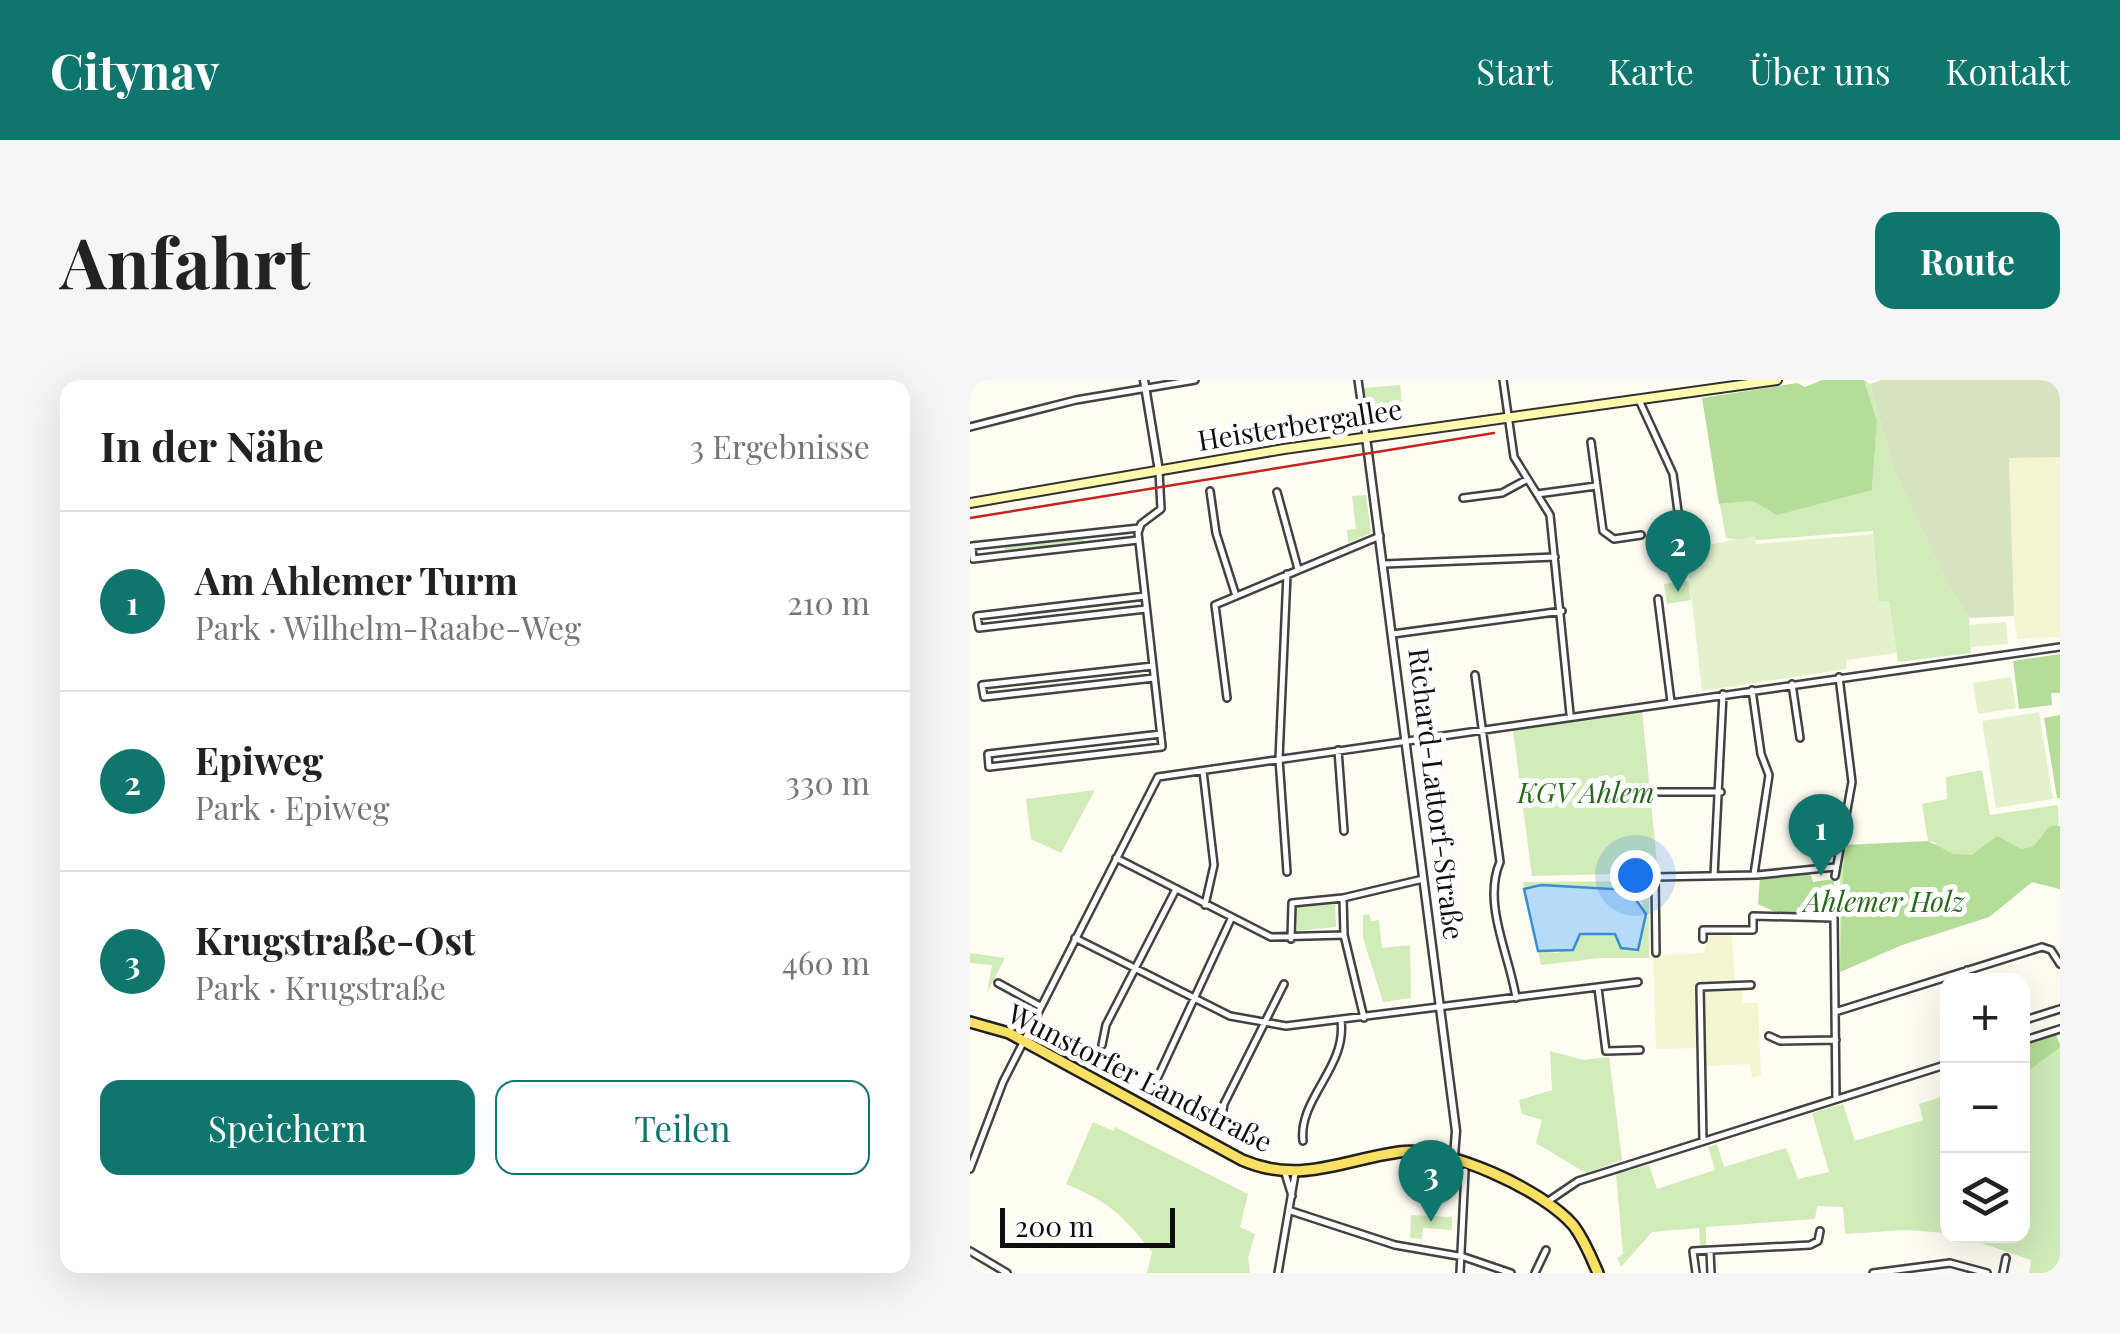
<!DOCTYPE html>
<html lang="de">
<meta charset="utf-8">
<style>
:root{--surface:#fff;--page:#f6f6f6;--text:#222;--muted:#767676;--line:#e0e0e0;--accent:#0f766e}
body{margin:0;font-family:"Playfair Display",serif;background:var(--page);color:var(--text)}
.controls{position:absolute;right:30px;bottom:30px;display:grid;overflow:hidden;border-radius:20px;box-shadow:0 10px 40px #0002}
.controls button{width:90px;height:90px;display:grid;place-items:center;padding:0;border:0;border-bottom:2px solid var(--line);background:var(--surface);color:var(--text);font:50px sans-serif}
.scale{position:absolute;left:30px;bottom:25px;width:175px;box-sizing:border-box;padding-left:10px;border:5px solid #0f0f0f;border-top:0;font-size:28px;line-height:35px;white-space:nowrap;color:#0f0f0f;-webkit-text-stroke:8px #fff;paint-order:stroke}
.you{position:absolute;left:665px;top:495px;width:35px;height:35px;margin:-25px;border:8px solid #fff;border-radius:50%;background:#1a73e8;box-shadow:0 0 0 15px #1a73e833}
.badge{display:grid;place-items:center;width:65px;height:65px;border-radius:50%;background:var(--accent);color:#fff;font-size:32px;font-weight:700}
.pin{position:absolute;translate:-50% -82px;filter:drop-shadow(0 2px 5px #0008)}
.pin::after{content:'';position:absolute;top:52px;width:35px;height:30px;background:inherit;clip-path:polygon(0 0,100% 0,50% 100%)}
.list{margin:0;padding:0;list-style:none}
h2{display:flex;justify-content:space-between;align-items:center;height:130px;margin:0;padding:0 40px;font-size:42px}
h2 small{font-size:32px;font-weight:400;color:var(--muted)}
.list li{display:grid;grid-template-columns:65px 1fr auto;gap:30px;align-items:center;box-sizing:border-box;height:180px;padding:0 40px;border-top:2px solid var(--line)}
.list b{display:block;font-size:38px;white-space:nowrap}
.list p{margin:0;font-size:32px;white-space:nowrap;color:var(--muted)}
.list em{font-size:32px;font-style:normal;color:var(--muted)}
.actions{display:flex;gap:20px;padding:30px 40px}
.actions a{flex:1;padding:22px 0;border:2px solid var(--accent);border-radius:20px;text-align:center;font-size:35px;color:var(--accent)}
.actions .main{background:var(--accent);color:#fff}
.icon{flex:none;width:55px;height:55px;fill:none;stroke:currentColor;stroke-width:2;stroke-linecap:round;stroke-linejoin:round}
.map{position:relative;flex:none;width:1090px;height:893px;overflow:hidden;border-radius:20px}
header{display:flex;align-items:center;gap:60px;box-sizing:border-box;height:140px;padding:0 50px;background:var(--accent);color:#fff}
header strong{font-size:48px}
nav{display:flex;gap:55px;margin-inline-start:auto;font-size:35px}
.intro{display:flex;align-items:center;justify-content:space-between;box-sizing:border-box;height:240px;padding:0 60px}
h1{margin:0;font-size:70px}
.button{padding:25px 45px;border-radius:20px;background:var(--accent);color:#fff;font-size:35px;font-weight:700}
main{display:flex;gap:60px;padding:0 60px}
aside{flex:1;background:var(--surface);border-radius:20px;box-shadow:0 10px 40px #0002}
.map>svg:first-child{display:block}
.farmland{fill:#f6f5d1}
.green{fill:#d1ebb9}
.forest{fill:#b3dd98}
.cemetery{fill:#d6e3c1}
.pitch{fill:#e3f2cc}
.water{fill:#b5dbf8;stroke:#398dd2;stroke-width:2.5}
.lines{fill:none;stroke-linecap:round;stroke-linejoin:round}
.minor-casing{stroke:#424242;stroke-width:10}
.tertiary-casing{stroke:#424242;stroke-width:11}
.secondary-casing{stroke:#313131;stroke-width:12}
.primary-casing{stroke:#202020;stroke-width:14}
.minor{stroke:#fff;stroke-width:5}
.tertiary{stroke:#fff;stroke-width:6}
.secondary{stroke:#fffaad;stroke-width:8}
.primary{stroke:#fce064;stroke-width:9}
.tram{stroke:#c52322;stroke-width:2.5}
.labels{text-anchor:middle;stroke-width:10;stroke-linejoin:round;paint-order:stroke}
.street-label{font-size:28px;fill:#0f0f0f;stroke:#fff}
.park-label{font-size:28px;font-style:italic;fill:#286a1c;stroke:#fff}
</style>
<header>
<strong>Citynav</strong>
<nav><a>Start</a><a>Karte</a><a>Über uns</a><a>Kontakt</a></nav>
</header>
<div class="intro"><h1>Anfahrt</h1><a class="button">Route</a></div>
<main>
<aside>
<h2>In der Nähe<small>3 Ergebnisse</small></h2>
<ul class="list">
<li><span class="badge">1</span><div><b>Am Ahlemer Turm</b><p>Park · Wilhelm-Raabe-Weg</p></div><em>210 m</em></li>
<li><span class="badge">2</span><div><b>Epiweg</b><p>Park · Epiweg</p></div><em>330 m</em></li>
<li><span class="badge">3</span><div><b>Krugstraße-Ost</b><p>Park · Krugstraße</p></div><em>460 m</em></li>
</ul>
<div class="actions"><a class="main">Speichern</a><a>Teilen</a></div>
</aside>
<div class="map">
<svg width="1090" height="893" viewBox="0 0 1090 893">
<rect width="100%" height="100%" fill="#fffdf2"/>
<path class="farmland" d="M1039 77H1090V257L1047 259 1041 216Z
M739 553H762L765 607H772L773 623H788L791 695 782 698 780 684 733 686 732 668 686 669 683 575 734 573Z"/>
<path class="green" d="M894 0 900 4 923 89 976 201 999 238 1001 273 928 282 919 221H908L903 151 775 161 756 158 750 124 902 110 907 41Z
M430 5 432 24 396 28 393 8Z
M396 115 401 153 378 163 377 150 386 149 382 116Z
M114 155 115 164 35 172V164Z
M719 201 721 220 697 224 694 204Z
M672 330 688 493 562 496 543 350Z
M1012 390 1020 435 1088 425 1090 509 1062 502 1019 537 932 565 870 592V485L926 477 968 463 958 461 952 424 977 419 976 397Z
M125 410 91 473 61 459 56 419Z
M679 501V578H631L571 585 568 571 588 573 614 552 645 554 651 568 676 534 670 520 654 508 571 505 554 509 553 502Z
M365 521 366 547 327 551 326 525Z
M399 534 401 541 409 540 412 568 440 565 441 618 413 622 393 558V535Z
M0 573 35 578 17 613 22 585 0 583Z
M1086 655 1090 663V881L1088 893H1059L1061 880 991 856H1052L1053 665Z
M580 671 614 680 639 677 652 780 616 793 566 763 572 740 552 734 549 720 582 710Z
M974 716 977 853 935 850 875 854 873 827 847 826 845 839 736 847V868H730L729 848 682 852 651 887 647 878 653 874 646 794 679 785 687 809 745 790 738 767 747 764 754 787 816 768 828 799 859 792 842 733 873 724 885 761 953 740 949 724Z
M123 742 143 751 145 747 278 814 270 847 285 854 278 878 280 893H177L182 872C152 835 141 823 96 804Z
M441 835 482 837V850L453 848 452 859 440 858Z"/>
<path class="forest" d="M852 0H894L907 41 902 110 807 135 783 121 749 124 732 18 827 3 835 7Z
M1090 274V313H1081L1082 325 1049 329 1043 281Z
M1090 335V418H1087L1074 338Z
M1080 446H1090V509L1062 502 1019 537 932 565 870 592 874 465 958 461 983 474 1002 475 1027 456 1051 469 1063 467Z
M840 492 843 502 864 499 863 532 807 533 788 524 790 497Z
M1086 655 1090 667 1053 695V665Z"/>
<path class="cemetery" d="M911 0H1090V77L1039 78 1044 236 999 238 976 201 923 89 900 4Z"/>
<path class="pitch" d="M903 154 908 221H919L927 273 877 280 876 289 732 311 716 169 785 156 786 164Z
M1036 242 1038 264 1001 267 999 245Z
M1041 297 1046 328 1008 334 1003 303Z
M1069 332 1083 419 1026 428 1012 341Z"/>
<path class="water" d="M571 505 659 510 676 534 668 570 651 568 645 554H610L603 570 568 571 554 509Z"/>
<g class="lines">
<defs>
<path id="minor" d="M388 0 396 57
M533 0 544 77 580 135 600 334
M669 20 703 94 709 139
M0 47 106 20 225 0
M621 62 633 151 644 159 671 155
M189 91 191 129 171 144 168 153 192 366
M240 111 246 153 266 216
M307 112 328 189
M567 114 626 106
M493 118 532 113 556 100
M168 160 3 179 2 166 169 148
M414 184 585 177
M317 194 309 379 317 492
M175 216 7 236 9 248 176 229
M688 219 701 322
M423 254 592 231
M183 286 12 305 14 317 184 298
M505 295 530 482C512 524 540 576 546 618
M822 304 830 358
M782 310 791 374 799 395 784 494
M257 318 245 225 410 156
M191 354 18 374 19 387 192 367
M368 370 374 451
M233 391 244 485 235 525
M685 412H751
M146 478 301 557 374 555 373 518 453 499
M744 496 753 314
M865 496 882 402 869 297
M374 555 394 638
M105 558 260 636 316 646 668 602
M321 559 322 523 373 518
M733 559V550H783V536L864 538 866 719
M686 573 685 497 787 495 865 487
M997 590 1000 601
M28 603 70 626
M628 608 636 671 670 670
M865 632 1072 567 1081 570 1090 584
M1052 641 1090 629
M799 656 810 661 866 660
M1052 661 1090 649
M132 665 136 645 205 511
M186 701 261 539
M251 742 254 724 314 604
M333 761C328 719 377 687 371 641
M733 761 730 607 781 605
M0 789 33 702 188 397 1090 267
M315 793 322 816
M577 822 608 801 978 684
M321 831 425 865 494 877 541 893
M0 871 37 893
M740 871 741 893
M308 893 325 794
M490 893 495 791
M565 893 576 870
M726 893 723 871 840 865 848 861 850 851
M903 893 980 883 1017 893
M1033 893 1036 878"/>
<path id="tertiary" d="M174 0 189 91
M396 57 486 751 484 776"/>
<path id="secondary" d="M0 123 314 69 807 0"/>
<path id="primary" d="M0 642 39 653 272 780C330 805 372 780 429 772 476 765 573 810 603 845 614 859 621 877 628 893"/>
</defs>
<use href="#minor" class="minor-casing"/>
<use href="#tertiary" class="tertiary-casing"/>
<use href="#secondary" class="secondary-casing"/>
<use href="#primary" class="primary-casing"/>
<use href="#minor" class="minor"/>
<use href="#tertiary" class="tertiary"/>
<use href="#secondary" class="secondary"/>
<use href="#primary" class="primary"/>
<path class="tram" d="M0 138 524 53"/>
</g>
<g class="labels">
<g class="street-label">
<text transform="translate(330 45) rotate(-9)" y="10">Heisterbergallee</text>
<text transform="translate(466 414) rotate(83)" y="10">Richard-Lattorf-Straße</text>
<text transform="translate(170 698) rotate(27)" y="10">Wunstorfer Landstraße</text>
</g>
<g class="park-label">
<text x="616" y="423">KGV Ahlem</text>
<text x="914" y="532">Ahlemer Holz</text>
</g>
</g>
</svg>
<div class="controls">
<button>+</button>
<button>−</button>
<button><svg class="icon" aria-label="layers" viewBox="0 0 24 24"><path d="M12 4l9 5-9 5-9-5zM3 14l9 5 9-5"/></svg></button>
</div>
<div class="scale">200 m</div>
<div class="you"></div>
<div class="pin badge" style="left:851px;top:496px">1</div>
<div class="pin badge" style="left:708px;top:212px">2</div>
<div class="pin badge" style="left:461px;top:842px">3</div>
</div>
</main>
